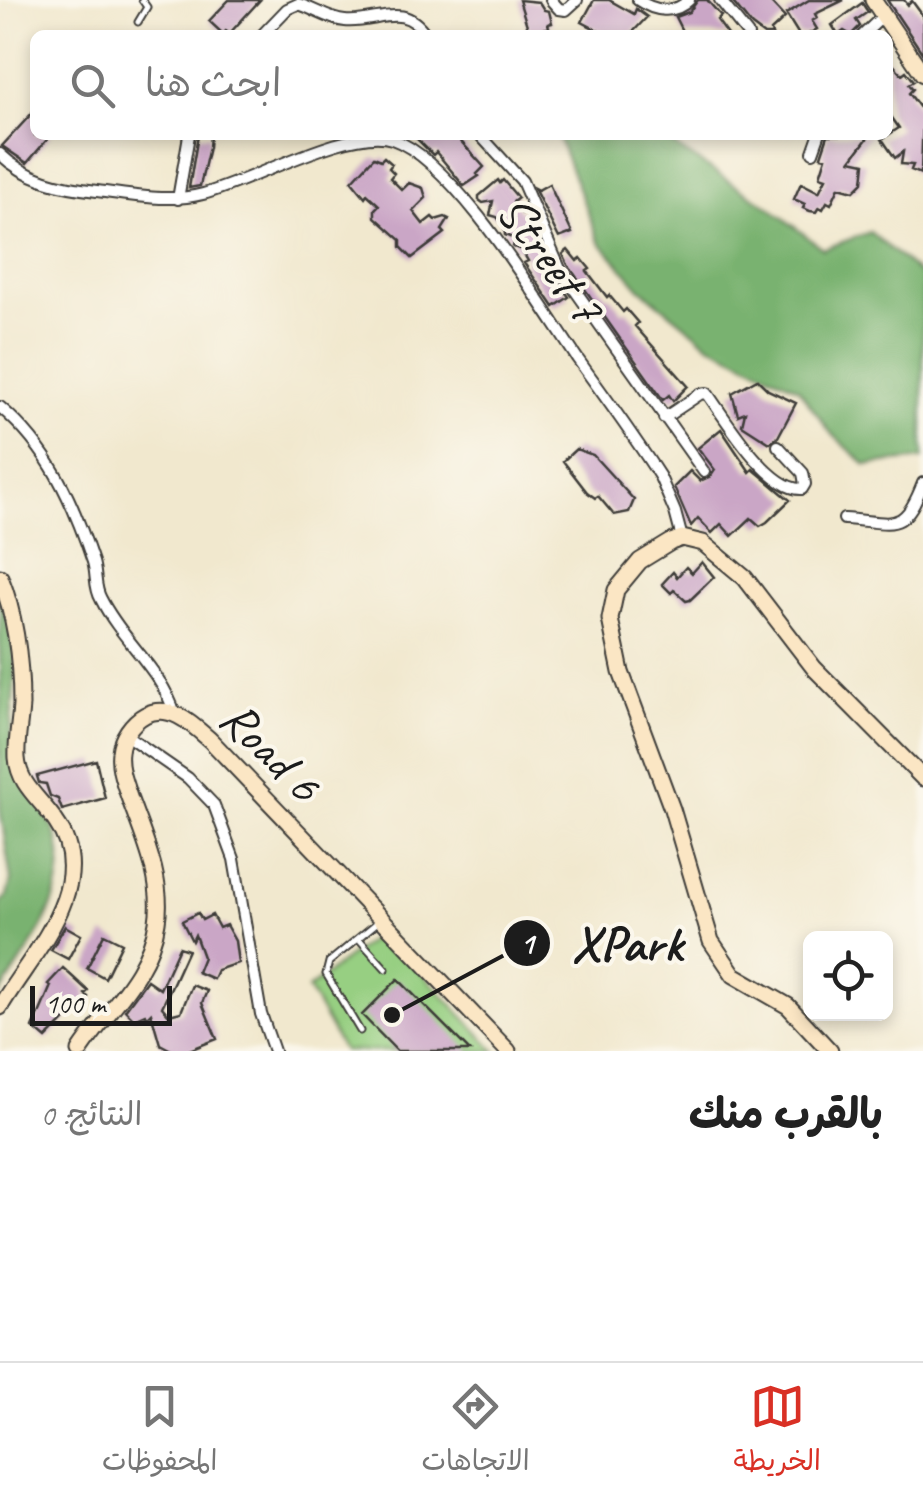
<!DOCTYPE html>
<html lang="ar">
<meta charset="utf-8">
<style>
:root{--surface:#fff;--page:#f6f6f6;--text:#222;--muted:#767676;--line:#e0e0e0;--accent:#d93025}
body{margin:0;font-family:Caveat,"Playpen Sans Arabic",sans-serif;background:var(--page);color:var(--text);direction:rtl}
.controls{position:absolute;right:30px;bottom:30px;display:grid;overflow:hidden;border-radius:15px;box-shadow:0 5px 15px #0003}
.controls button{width:90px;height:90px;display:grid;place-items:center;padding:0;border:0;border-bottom:2px solid var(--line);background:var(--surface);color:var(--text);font:50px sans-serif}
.scale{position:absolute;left:30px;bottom:25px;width:142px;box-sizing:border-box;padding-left:10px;border:5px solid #1c1c1c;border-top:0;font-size:28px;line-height:35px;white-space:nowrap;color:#1c1c1c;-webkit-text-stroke:8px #fbf7ec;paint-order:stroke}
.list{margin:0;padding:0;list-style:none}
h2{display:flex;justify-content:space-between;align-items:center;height:130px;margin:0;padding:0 40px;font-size:42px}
h2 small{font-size:32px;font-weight:400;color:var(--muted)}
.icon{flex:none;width:55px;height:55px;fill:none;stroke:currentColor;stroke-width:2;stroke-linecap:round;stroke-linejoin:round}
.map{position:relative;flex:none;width:923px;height:1051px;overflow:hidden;direction:ltr}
.search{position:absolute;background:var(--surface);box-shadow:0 5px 15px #0003;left:30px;right:30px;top:30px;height:110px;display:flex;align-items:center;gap:25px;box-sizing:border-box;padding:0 35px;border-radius:15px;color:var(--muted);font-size:38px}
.sheet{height:310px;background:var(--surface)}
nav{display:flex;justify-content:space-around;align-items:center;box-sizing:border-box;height:140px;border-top:2px solid var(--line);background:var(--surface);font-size:28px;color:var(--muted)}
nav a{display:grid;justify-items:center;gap:5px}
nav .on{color:var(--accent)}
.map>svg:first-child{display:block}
.green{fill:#97cf82;stroke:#5a764f;stroke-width:2.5}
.forest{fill:#79b270;stroke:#4a6746;stroke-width:2.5}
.building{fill:#caa6c6}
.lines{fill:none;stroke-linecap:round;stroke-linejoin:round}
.lane-casing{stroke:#3c3b37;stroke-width:9}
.street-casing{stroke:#3c3b37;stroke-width:14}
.secondary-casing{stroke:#3c3b37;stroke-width:19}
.lane{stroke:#fff;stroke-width:5}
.street{stroke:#fff;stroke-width:10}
.secondary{stroke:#fbe6c4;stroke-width:15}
.labels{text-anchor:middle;stroke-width:8;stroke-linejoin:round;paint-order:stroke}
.street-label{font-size:50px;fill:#1c1c1c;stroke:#fbf7ec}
.leader{fill:none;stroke:#1c1c1c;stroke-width:4}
.callout-dot{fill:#1c1c1c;stroke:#fbf7ec;stroke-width:4}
.mark-label{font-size:30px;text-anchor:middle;font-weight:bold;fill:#fff}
.callout-label{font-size:52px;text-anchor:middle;font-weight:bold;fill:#1c1c1c;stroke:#fbf7ec;stroke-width:8;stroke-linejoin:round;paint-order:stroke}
</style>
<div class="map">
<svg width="923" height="1051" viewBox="0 0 923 1051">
<rect width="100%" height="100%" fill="#fbf7ec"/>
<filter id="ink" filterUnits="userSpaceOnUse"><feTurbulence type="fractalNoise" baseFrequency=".01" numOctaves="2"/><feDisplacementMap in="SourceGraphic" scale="20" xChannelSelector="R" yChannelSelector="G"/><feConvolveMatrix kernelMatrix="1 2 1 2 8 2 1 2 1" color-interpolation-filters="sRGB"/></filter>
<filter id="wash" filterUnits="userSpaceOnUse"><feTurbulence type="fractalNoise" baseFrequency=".0048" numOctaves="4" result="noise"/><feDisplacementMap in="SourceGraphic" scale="40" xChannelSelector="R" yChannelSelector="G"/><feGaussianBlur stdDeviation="2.25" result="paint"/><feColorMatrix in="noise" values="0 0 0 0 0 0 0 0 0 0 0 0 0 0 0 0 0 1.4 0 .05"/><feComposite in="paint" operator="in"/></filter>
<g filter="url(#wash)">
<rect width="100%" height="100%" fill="#f1e8ce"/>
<path class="green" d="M382 931 496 1051H343L308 989Z"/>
<path class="forest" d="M557 135H658L768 206 823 249 870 232 923 277V459L866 465 830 432 798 388 709 344 640 288 599 241Z
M0 590C5 617 16 646 15 674 15 698 8 727 12 751 15 769 40 802 49 819 84 880 33 943 0 994V903L7 896 11 880 0 808Z"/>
<g id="blocks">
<path class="building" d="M229 0H260L229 34 226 31 223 34 209 21Z
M519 0 539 2 544 10 549 11 552 23 548 24 549 27 530 35Z
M594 0H609L634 14 636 9 647 17 630 35H607L582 22Z
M698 0H707L721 16 717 20 728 35H684L675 17 689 12Z
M731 0H768L785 18 771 31 772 35H764L752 26Z
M809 0H844L815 14 817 18 812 21 817 29 807 35H799L786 14Z
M887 0H904L908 5 912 1 923 16V54Z
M862 3 868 12 856 20 860 26 851 35 844 31 838 35 832 25Z
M888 59 902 74 906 71 914 81 909 84 913 89 909 93 923 112 921 174 911 170 913 165 901 164 903 152 895 158 882 139 899 128 888 112Z
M35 110V135H51L27 163 2 146Z
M198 135H210L209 147 200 186 189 188Z
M413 135H455L484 167 477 174 479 176 464 186 436 152 433 155Z
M828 135H870L851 160 865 163 863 182 854 191 839 187 831 204 827 202 823 209 819 207 816 212 810 211 803 208 805 204 794 199 801 183 819 192 826 178 820 176 826 157 821 156Z
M374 157 381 160 384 157 392 164 389 168 394 173 390 178 402 190 409 183 423 188 426 198 413 211 423 224 432 217 435 220 445 217 449 219 442 230 445 233 412 258 401 247V240L375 217V209L379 205 367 194 365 197 352 181Z
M498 180 500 183 503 180 518 198 513 202 522 213 525 211 552 273 569 297 554 307 524 263 528 261 521 249 513 247 515 239 505 235 504 226 497 217 490 215 493 201 483 203 479 200V196Z
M549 184 572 233 559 238 534 188 538 190Z
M568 250 577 261 581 258 590 269 587 271 607 297 609 295 623 312 626 309 638 323 635 326 688 386 673 401 669 395 663 400 568 265 563 254Z
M757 379 768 390 796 403 778 437 770 443 742 425 745 412 738 415 732 393Z
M721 429 750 472 753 469 790 500 767 522 760 526 751 518 732 536 721 524 712 533 698 518 691 526 674 487 690 471 700 481 711 476 715 470 698 448Z
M576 449 593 455 634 500 629 512 614 515 598 496 595 498 587 492 563 461Z
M702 562 714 577 690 600 686 601 674 590 671 593 662 584 673 572 677 577 686 567 692 573Z
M96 760 105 798 62 810 58 799 50 796 46 784 39 783 37 776Z
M198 913 202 920 212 915 219 928 226 925 235 941 238 963 217 970 213 979 197 972 203 957 195 935 192 941 182 921Z
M65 926 81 935 68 959 51 950Z
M104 934 122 943 105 978 87 968Z
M179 947 188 950 162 1007 169 1015 181 1012 192 985 207 991 202 1003 217 1039 187 1051H173L160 1044 151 1013 147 1017 145 1014 134 1019 125 1010 147 980 160 989Z
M63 968 88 991 85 994 88 997 46 1039 33 1028 51 986 48 984Z
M398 979 470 1051H397L362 1015Z"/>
</g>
</g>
<g filter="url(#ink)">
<use href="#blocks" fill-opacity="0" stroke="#3c3b37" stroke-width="2.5"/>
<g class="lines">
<defs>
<path id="lane" d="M138 22 147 7 142 0
M359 939 386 969
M360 1031 326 974 329 962 379 921"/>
<path id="street" d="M551 0 559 9 566 10 577 0
M638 0C654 11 674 15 689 0
M720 0 748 35
M262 35 287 9 298 4C313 8 329 20 345 21 378 24 403 0 426 35
M863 35 883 16
M480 135 522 181 560 269 704 472
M813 152 819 135
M0 154C27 180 61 187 97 191 132 195 169 203 203 194 248 183 351 125 392 139 454 160 539 302 577 358 605 397 634 436 660 477L675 512 682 538
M178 199 189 135
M0 407C50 449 73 502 93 562 97 575 94 587 101 599 122 641 161 669 175 714
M664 418 700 394 707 393C725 418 769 491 802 489L805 484 803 473 778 446
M844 519C894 522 903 535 923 483
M126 735 188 778 214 805 234 859 261 1014 274 1051"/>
<path id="secondary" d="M873 0 923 74
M0 577C16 617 21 662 21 705 20 723 16 741 17 758 19 786 42 800 56 822 101 885 30 955 0 1007
M80 1051C108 1008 149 976 157 922 164 880 143 836 129 797 124 782 118 767 120 752 121 738 132 722 145 715 170 702 193 725 211 741L508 1051
M830 1051 788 1006 734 975 711 941 672 809 621 672 610 619 616 590 640 561 671 542 682 538 703 543 745 578 814 668 923 778"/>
</defs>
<use href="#lane" class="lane-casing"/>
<use href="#street" class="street-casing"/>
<use href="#secondary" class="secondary-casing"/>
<use href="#lane" class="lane"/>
<use href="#street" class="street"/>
<use href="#secondary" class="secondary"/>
</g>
</g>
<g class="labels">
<g class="street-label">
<text transform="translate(552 258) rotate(54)" y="18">Street 7</text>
<text transform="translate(272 750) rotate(45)" y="18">Road 6</text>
</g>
</g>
<path class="leader" d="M392 1015L527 943"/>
<g class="callout-dot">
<circle cx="392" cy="1015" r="10"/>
<circle cx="527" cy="943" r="25"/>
</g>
<g class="mark-label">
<text x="527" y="953">1</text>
</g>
<g class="callout-label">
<text x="627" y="961">XPark</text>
</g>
</svg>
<div class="controls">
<button><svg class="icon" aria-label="locate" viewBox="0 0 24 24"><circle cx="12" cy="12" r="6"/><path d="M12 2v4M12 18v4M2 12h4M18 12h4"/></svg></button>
</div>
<div class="scale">100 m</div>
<div class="search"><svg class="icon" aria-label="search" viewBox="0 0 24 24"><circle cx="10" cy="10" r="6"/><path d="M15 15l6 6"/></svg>ابحث هنا</div>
</div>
<section class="sheet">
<h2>بالقرب منك<small>النتائج: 0</small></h2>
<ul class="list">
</ul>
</section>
<nav>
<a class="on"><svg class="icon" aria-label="map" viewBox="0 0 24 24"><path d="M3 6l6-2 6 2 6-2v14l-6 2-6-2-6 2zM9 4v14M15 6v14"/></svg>الخريطة</a>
<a><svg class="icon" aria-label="directions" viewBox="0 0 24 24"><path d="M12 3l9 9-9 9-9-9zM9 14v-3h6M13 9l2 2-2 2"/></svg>الاتجاهات</a>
<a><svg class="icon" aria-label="saved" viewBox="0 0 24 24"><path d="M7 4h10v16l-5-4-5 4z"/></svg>المحفوظات</a>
</nav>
